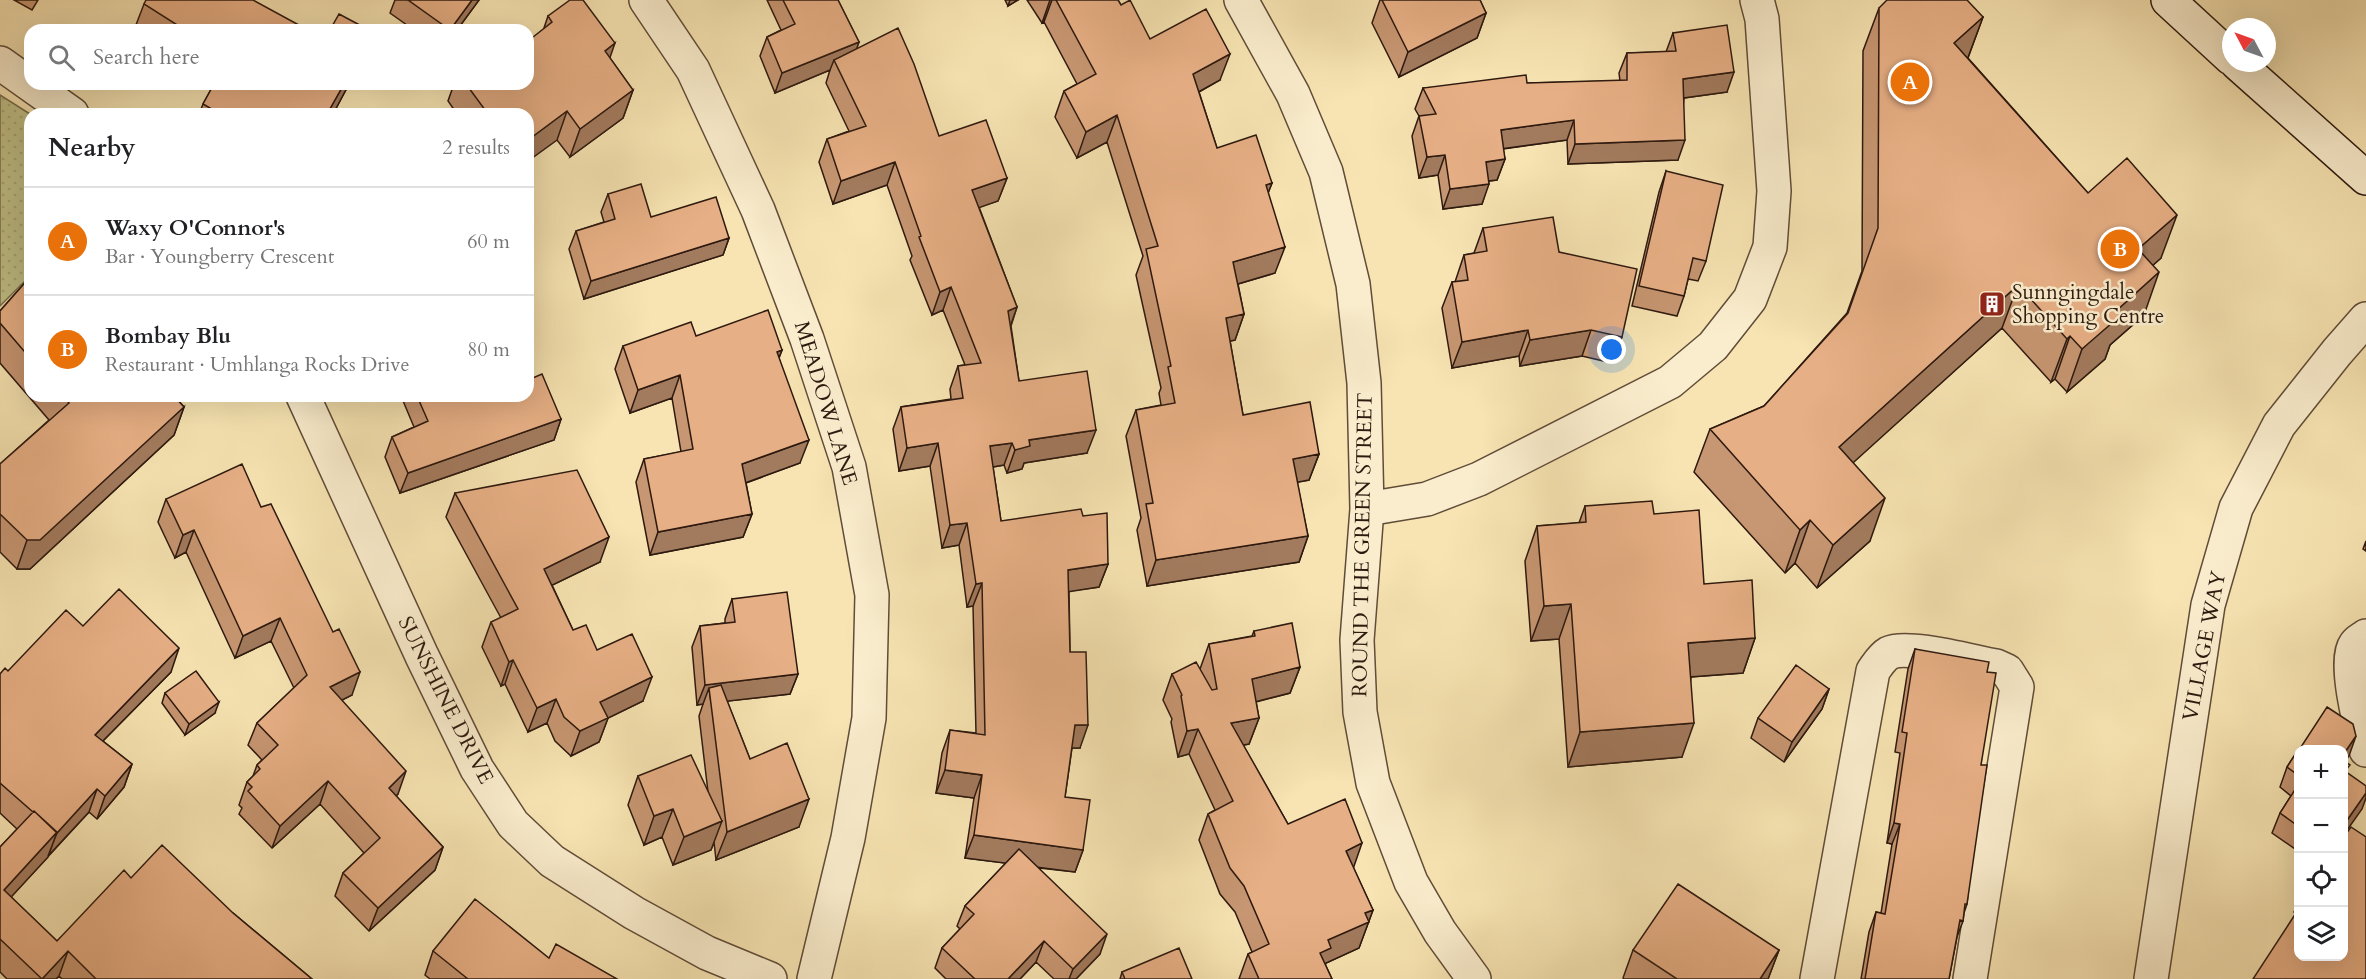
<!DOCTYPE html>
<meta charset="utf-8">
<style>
:root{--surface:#fff;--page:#f2f2f2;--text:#202124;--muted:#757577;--line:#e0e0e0;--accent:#8f2418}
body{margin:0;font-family:Cardo,serif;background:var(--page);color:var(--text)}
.controls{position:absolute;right:18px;bottom:18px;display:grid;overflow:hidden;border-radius:12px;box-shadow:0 6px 24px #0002}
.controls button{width:54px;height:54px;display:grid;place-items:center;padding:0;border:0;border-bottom:2px solid var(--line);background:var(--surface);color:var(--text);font:30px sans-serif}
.compass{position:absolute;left:2222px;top:18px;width:54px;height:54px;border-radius:50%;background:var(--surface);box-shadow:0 6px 24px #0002;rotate:311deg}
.you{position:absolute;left:1612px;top:350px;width:21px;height:21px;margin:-15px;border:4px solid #fff;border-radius:50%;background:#1a73e8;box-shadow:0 0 0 9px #1a73e833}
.badge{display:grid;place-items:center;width:39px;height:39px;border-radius:50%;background:var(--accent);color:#fff;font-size:20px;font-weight:700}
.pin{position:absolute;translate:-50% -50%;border:3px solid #fff;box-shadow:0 2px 6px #0006}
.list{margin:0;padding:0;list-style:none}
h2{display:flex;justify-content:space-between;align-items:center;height:78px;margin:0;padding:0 24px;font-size:26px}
h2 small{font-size:20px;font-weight:400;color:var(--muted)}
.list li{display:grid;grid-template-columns:39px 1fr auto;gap:18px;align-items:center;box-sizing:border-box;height:108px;padding:0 24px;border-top:2px solid var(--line)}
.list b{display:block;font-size:22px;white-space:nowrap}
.list p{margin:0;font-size:20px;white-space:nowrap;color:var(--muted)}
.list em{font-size:20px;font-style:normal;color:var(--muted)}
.icon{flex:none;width:33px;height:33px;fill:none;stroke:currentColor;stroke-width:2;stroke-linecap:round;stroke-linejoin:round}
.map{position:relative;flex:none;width:2366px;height:979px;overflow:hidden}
.search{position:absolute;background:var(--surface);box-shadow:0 6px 24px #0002;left:24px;top:24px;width:510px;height:66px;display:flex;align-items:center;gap:15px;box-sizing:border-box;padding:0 21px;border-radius:18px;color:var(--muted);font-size:22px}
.panel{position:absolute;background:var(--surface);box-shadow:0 6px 24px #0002;left:24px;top:108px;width:510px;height:294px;border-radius:18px}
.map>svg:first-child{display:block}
.park{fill:url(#park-dots);stroke:#776e4c;stroke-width:1.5}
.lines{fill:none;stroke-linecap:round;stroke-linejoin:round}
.street-casing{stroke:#604c38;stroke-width:36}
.secondary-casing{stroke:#2d190f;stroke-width:36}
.street{stroke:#faedcd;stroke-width:33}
.secondary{stroke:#faedcd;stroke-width:33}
.wall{fill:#c79672;stroke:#2d190f;stroke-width:1.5}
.shaded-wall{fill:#a27a5d;stroke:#2d190f;stroke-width:1.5}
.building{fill:#e7af85;stroke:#2d190f;stroke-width:1.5}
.labels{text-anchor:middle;stroke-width:5;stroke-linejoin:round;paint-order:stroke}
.poi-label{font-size:21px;fill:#2d190f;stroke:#faedcd;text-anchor:start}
.street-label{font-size:21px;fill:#2d190f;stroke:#faedcd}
</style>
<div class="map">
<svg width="2366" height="979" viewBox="0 0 2366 979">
<defs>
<pattern id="park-dots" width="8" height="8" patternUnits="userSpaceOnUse" patternTransform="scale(1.5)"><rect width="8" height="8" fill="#c1c289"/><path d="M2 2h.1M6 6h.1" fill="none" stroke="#a6a675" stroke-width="1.8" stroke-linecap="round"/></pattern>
</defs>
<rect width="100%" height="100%" fill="#f7e4b2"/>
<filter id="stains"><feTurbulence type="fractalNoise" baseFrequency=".00333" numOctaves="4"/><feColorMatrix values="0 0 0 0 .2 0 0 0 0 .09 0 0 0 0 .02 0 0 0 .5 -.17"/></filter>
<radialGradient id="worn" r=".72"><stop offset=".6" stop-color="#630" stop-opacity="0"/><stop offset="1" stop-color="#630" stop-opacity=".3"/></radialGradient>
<path class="park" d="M0 95 30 114V276L0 306Z"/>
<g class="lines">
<defs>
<path id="street" d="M646 0 693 70 758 210 807 339 849 467 872 595 869 718 848 838 814 979
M1241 0 1293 94 1326 172 1353 284 1364 383 1367 509 1357 640 1360 712 1373 783 1411 882 1440 932 1474 979
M0 63 72 114
M303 396 422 656 477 769 513 824 552 861 634 913 707 953 770 979
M1367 509 1427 499 1479 479 1670 382 1713 346 1750 299 1770 247 1774 191 1762 19 1757 0
M2366 636C2362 639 2357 641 2355 645 2343 661 2361 730 2366 750
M1817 979 1873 671C1878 664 1882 657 1889 653 1907 644 1973 662 1996 666L2007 671 2017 687 1970 979
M2151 979 2208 605 2236 508 2279 425 2337 352 2366 319"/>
<path id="secondary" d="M2168 0 2231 58
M2237 63 2366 178"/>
</defs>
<use href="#street" class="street-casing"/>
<use href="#secondary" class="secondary-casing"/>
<use href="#street" class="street"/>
<use href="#secondary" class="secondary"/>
</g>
<path class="wall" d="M14 0H38L32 10Z
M395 0H479L457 30H414L390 13Z
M767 0H838L859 42 856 49 939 136 1007 178 998 201 979 207 1017 307 1011 326 1019 381 1087 453 1024 463 1022 469 1007 473 1004 465 993 467 1001 521 1083 516 1108 564 1099 587 1069 591 1070 652 1080 748H1072L1065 797 1083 850 1075 872 1039 868 1100 954 1076 979H1054L1036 962 1020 979H946L935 968 942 948 960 929 957 926 965 906 1006 863 965 858 974 798 936 793 942 753 950 730 976 733 973 606 967 607 959 545 942 548 930 466 899 471 893 429 901 407 951 399 950 389 958 366 965 365 943 310 932 315 910 260 912 256 887 185 833 204 819 162 827 139 849 131 826 83 830 70 775 93 760 56 767 37 781 30Z
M1005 0H1018L1008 6Z
M1027 0H1118L1121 5 1150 39 1220 80 1199 92 1217 148 1272 183 1268 193 1275 273 1238 284 1244 314 1235 340 1230 341 1243 415 1319 454 1309 480 1297 482 1308 536 1299 562 1147 586 1137 530 1141 518 1126 436 1136 410 1161 405 1159 393 1161 388 1136 275 1143 256 1107 142 1077 158 1055 117 1064 91 1077 84 1044 22 1042 23Z
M1380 0H1480L1486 13 1477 38 1399 77 1372 23Z
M144 4 308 30H134Z
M1879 8 1983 17 1968 58 2088 193 2161 258 2153 265 2144 315 2110 345 2105 359 2067 392 2055 379 2051 382 2002 328 1853 462 1870 541 1817 588 1795 563 1785 573 1694 472 1710 429 1764 406 1847 313 1862 271 1863 51Z
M548 16 610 58 633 90 623 118 570 157 557 140 528 114H457L448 101 454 84H528L544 28Z
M1673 33 1727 92 1684 98 1678 160 1568 164 1567 140 1503 149 1505 159 1497 180 1489 181 1482 204 1443 209 1438 175 1419 178 1412 136 1419 116 1415 109 1423 88 1527 83 1620 81 1619 73 1627 53 1666 52Z
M214 84H349L333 114H199L203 104Z
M1666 171 1706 261 1698 281 1688 279 1684 296 1677 316 1632 306 1659 192Z
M608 194 651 217 729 238 723 255 584 299 569 249 576 231 604 222 601 212Z
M1483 228 1559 252 1622 337 1612 363 1582 356 1520 366 1519 356 1452 368 1442 308 1452 282H1455L1464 255 1474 253Z
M30 277V396H174L184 407 174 435 30 569H17L0 552V464L49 420 0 363V311Z
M696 336 782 350 779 358 800 463 746 483 752 514 743 537 650 555 636 482 644 459 681 452 672 398 630 413 615 369 623 346Z
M401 396H528L561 419 554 440 400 493 385 457 392 437 414 427Z
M455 493 600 562 552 585 573 630 597 650 643 701 608 718 599 742 571 756 555 741 547 723 528 732 505 684 501 686 482 647 491 622 501 618 446 517Z
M166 499 261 507 352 695 342 700 398 794 396 796 443 847 435 870 369 931 335 896 343 873 364 853 320 804 272 848 239 814 242 808 239 805 247 782 253 776 257 765 262 760 248 745 257 723 294 688 271 641 235 658 186 552 175 558 158 522Z
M1585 506 1654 514 1704 584 1755 638 1743 673 1691 677 1682 757 1568 767 1559 639 1531 641 1525 561 1537 526 1579 523Z
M2366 541V551L2363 549Z
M732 599 798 674 790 694 727 701 750 759 799 827 716 860 714 842 711 850 673 865 662 837 644 845 628 805 638 776 708 792 699 716 703 704 697 705 692 647 700 626 725 623V619Z
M83 626 171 672 103 741 132 764 124 787 97 819 89 812 11 897 57 941 131 878 233 913 312 979H62L59 976 56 979H7L0 972V847L17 829 0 813V674L8 671Z
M1254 631 1300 667 1290 693 1256 702 1259 718 1249 744 1243 745 1288 824 1353 867 1373 910 1359 948 1326 963 1325 964 1332 979H1239L1248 954 1252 952 1235 912 1220 894 1199 840 1208 814 1215 810 1189 754 1178 757 1171 722 1172 719 1163 700 1172 674 1200 669 1209 644 1252 636Z
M1915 649 1987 672 1981 765 1967 904 1964 913 1963 921 1957 937 1949 979H1861L1869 932 1876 912 1881 913 1892 844 1887 843 1900 753 1895 752 1908 669Z
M1829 689 1822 709 1784 762 1751 738 1758 718Z
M165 693 215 713 185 735 162 703Z
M2298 750V851L2272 833 2280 813 2291 796 2280 787 2287 767Z
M1633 950H1779L1768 979H1624L1623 978Z
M433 951 549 958 617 979H430L425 975Z
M1122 972 1192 979H1120Z"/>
<path class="shaded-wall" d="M472 0H479L457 30H450Z
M1010 0H1018L1008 6Z
M1050 0H1052L1044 22 1042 23Z
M1486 13 1477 38 1399 77 1408 52Z
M1983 17 1967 60 1954 43Z
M859 42 852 62 834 60 830 70 775 93 782 73Z
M615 43 605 72V51Z
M1230 54 1220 80 1184 100 1193 74Z
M1734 72 1727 92 1676 99 1683 79Z
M344 84H349L333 114H327Z
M633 90 623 118 570 157 580 129Z
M567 111 557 140 528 161V140Z
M1117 115 1107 142 1077 158 1086 132Z
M1574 120 1567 140 1493 150 1501 130Z
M1685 140 1678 160 1568 164 1575 144Z
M1445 155 1438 175 1419 178 1427 157Z
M1505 159 1497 180 1479 182 1486 162Z
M895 162 887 185 833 204 841 181Z
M1007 178 998 201 964 213 972 190Z
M1272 183 1262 209 1266 185Z
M1489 184 1482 204 1443 209 1450 189Z
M2177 215 2161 258 2123 292 2138 249Z
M729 238 723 255 584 299 591 281Z
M1285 247 1275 273 1224 288 1233 262Z
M2159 272 2144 315 2110 345 2105 359 2067 392 2082 349 2116 311Z
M2018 285 2002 328 1823 490 1839 447Z
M951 287 943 310 932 315 940 292Z
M1017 307 1009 330 1008 311Z
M1244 314 1235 340 1216 344 1226 318Z
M1528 330 1519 356 1452 368 1462 342Z
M1591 330 1582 356 1520 366 1530 340Z
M2070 336 2055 379 2051 382 2067 339Z
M782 350 773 373 777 352Z
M680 375 672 398 630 413 638 390Z
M184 407 174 435 30 569H17L27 540Z
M561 419 554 440 400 493 408 473Z
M1096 430 1087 453 1024 463 1022 469 1007 473 1015 450 1029 440Z
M809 440 800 463 734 487 742 464Z
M938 443 930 466 899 471 907 448Z
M1012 443 1004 465 981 469 990 446Z
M1319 454 1309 480 1283 485 1293 459Z
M1885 498 1870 541 1817 588 1833 545Z
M752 514 743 537 650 555 658 532Z
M1810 520 1795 563 1785 573 1800 530Z
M967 523 959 545 942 548 950 525Z
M194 530 186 552 175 558 183 535Z
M1308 536 1299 562 1147 586 1156 560Z
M609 537 600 562 536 593 544 569Z
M1108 564 1099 587 1060 593 1068 570Z
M982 583 973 606 967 607 976 584Z
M1571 604 1559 639 1531 641 1544 606Z
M280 618 271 641 235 658 243 636Z
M1755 638 1743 673 1676 678 1688 643Z
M179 648 171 672 86 758 95 735Z
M513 660 505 684 501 686 509 662Z
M1300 667 1290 693 1243 705 1252 679Z
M360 672 352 695 322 710 330 687Z
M798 674 790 694 711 703 709 688 703 704 697 705 705 685Z
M652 677 643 701 608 718 599 742 571 756 580 731 600 702Z
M1829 689 1822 709 1784 762 1792 742Z
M556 699 547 723 528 732 537 708Z
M219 702 215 713 185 735 189 724Z
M1259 718 1249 744 1221 749 1231 723Z
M1694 723 1682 757 1568 767 1580 732Z
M1075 725H1088L1080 748H1067Z
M1198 729 1189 754 1178 757 1187 731Z
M2356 736 2349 756 2343 764V755Z
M132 764 124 787 97 819 105 796Z
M945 770 982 775 974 798 936 793Z
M406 771 398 794 380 811 389 788Z
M328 781 320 804 272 848 280 826Z
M97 789 89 812 48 856 57 833Z
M2366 793V798L2362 809 2343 836V826Z
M809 799 799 827 716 860 727 832Z
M673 809 662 837 644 845 654 816Z
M722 821 711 850 673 865 684 837Z
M1894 823 1900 824 1892 844 1887 843Z
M57 832 48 857 0 909 4 890Z
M974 835 1083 850 1075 872 965 858Z
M1362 843 1353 869 1346 851Z
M443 847 435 870 369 931 378 908Z
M1373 910 1359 948 1326 963 1322 974 1320 953 1328 940 1365 913Z
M1107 934 1100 954 1076 979H1069L1073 969Z
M1044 941 1036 962 1020 979H1008Z
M1779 950 1768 979H1760Z
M68 951 59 976 56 979H42Z"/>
<path class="building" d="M146 0H253L308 30H185L144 4Z
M408 0H472L450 30Z
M570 0H583L615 43 605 51 633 90 580 129 567 111 528 140V114H488L466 84H528V41L552 22 548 16Z
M783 0H838L859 42 782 73 767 37 795 24Z
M1056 0H1118L1121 5 1130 0 1150 39 1206 9 1230 54 1193 74 1217 148 1256 135 1272 183 1266 185 1285 247 1233 262 1244 314 1226 318 1243 415 1310 402 1319 454 1293 459 1308 536 1156 560 1146 504 1153 503 1136 410 1175 403 1168 367 1171 366 1146 249 1158 246 1117 115 1086 132 1064 91 1096 74Z
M1382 0H1480L1486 13 1408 52Z
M1887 0H1967L1983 17 1954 43 2088 193 2127 158 2177 215 2138 249 2159 272 2116 311 2120 316 2082 349 2070 336 2067 339 2018 285 1839 447 1885 498 1833 545 1810 520 1800 530 1710 429 1764 406 1848 313 1878 228 1879 8Z
M339 14 369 30H330Z
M1727 25 1734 72 1683 79 1685 140 1575 144 1574 120 1501 130 1505 159 1486 162 1489 184 1450 189 1445 155 1427 157 1419 116 1436 114 1423 88 1526 75 1527 83 1627 80V53L1676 51 1673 33Z
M898 28 914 64 939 136 986 120 1007 178 972 190 1017 307 1008 311 1019 381 1087 371 1096 430 1029 440 1030 446 1015 450 1012 443 990 446 1001 521 1081 509 1083 516 1107 513 1108 564 1068 570 1070 652H1086L1088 725H1075L1065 797 1090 800 1083 850 974 835 982 775 945 770 950 730 985 735 982 583 976 584 967 523 950 525 938 443 907 448 901 407 963 398 958 366 981 363 951 287 940 292 919 237 921 236 895 162 841 181 827 139 866 126 834 60Z
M214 84H344L327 114H220L203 104Z
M1666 171 1723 185 1706 261 1693 258 1684 296 1639 286Z
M641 184 651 217 716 197 729 238 591 281 576 231 615 219 608 194Z
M1553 217 1559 252 1637 269 1622 337 1591 330 1530 340 1528 330 1462 342 1452 282 1468 280 1464 255 1487 251 1483 228Z
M30 277V358L0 323V311Z
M768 310 782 350 777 352 809 440 742 464 752 514 658 532 644 459 693 449 680 375 638 390 623 346 691 322 696 336Z
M542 374 561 419 408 473 392 437 428 421 417 396H528V380Z
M63 396H174L184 407 40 540H27L0 514V464L69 403Z
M242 464 261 507 271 504 333 632 339 629 360 672 330 687 406 771 389 788 443 847 378 908 343 873 380 838 328 781 280 826 248 791 252 787 247 782 260 769 257 765 278 745 257 723 307 675 280 618 243 636 194 530 183 535 166 499Z
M577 470 609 537 544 569 573 630 586 625 597 650 632 634 652 677 600 702 608 718 580 731 564 717 556 699 537 708 513 660 509 662 491 622 518 609 455 493Z
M1652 501 1654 514 1699 510 1704 584 1752 580 1755 638 1688 643 1694 723 1580 732 1571 604 1544 606 1537 526 1586 522 1585 506Z
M119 589 179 648 95 735 132 764 105 796 97 789 57 833 34 811 33 812 0 783V674L5 668 8 671 66 610 83 626Z
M787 592 798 674 705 685 700 626 735 622 732 599Z
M1292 623 1300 667 1252 679 1259 718 1231 723 1288 824 1345 799 1362 843 1346 851 1373 910 1365 913 1369 922 1328 940 1331 948 1320 953 1332 979H1259L1248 954 1269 944 1244 886 1230 868 1208 814 1233 801 1198 729 1187 731 1181 696 1182 695 1172 674 1196 662 1212 690 1217 689 1209 644 1255 636 1254 631Z
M1915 649 1989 662 1987 672 1996 673 1981 765H1987L1967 904H1965L1963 921 1960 920 1949 979H1865L1876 912 1885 914 1900 824 1894 823 1907 733 1902 732Z
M1796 665 1829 689 1792 742 1758 718Z
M196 671 219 702 189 724 165 693Z
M721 685 750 759 787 743 809 799 727 832 709 688Z
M2327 707 2353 724 2356 736 2343 755V750H2299Z
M2298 750V775L2287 767Z
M691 755 722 821 684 837 673 809 654 816 638 776Z
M2343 760 2350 765 2345 771 2366 786V793L2343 826Z
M2298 785V826L2280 813Z
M34 811 57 832 4 890 57 941 124 870 131 878 162 845 233 913 312 979H96L68 951 42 979 0 939V847Z
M2351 827 2366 837V979H2253L2296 913 2294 912 2298 905V957H2343V838Z
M1019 849 1107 934 1073 969 1044 941 1008 979H975L942 948 974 914 965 906Z
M1678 884 1779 950 1760 979H1677L1633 950Z
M475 899 549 958 556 944 617 979H468L433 951Z
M1179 948 1192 979H1125L1122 972Z"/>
<defs>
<symbol id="building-square" viewBox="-11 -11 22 22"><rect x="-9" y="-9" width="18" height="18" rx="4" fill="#8f2418" stroke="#faedcd"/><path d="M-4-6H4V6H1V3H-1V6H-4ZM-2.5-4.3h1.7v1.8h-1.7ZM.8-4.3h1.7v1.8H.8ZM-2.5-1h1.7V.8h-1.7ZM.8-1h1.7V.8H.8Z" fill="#fff"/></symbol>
</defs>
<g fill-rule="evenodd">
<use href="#building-square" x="1977" y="289" width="30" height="30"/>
</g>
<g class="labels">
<g class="poi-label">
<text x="2012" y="299">Sunngingdale<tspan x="2012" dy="24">Shopping Centre</tspan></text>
</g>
<g class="street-label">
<text transform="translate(826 403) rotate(73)" y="7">MEADOW LANE</text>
<text transform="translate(1362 545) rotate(-89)" y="7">ROUND THE GREEN STREET</text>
<text transform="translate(2204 646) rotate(-79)" y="7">VILLAGE WAY</text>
<text transform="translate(446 700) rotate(63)" y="7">SUNSHINE DRIVE</text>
</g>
</g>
<rect width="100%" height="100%" filter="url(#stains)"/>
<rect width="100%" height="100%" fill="url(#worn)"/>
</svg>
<div class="controls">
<button>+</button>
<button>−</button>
<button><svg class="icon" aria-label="locate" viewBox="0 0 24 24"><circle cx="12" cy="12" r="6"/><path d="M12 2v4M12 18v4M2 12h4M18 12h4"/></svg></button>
<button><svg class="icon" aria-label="layers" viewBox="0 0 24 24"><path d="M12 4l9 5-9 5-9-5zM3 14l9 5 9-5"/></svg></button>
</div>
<svg class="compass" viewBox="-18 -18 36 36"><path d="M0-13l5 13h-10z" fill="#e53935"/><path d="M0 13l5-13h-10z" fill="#757577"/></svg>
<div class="you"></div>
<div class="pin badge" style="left:1910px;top:82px;background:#e8710a">A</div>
<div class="pin badge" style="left:2120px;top:249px;background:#e8710a">B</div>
<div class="search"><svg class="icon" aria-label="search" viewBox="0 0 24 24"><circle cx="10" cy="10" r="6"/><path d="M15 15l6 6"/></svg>Search here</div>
<section class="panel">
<h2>Nearby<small>2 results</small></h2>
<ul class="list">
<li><span class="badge" style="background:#e8710a">A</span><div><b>Waxy O'Connor's</b><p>Bar · Youngberry Crescent</p></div><em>60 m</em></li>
<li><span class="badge" style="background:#e8710a">B</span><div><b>Bombay Blu</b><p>Restaurant · Umhlanga Rocks Drive</p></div><em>80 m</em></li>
</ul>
</section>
</div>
